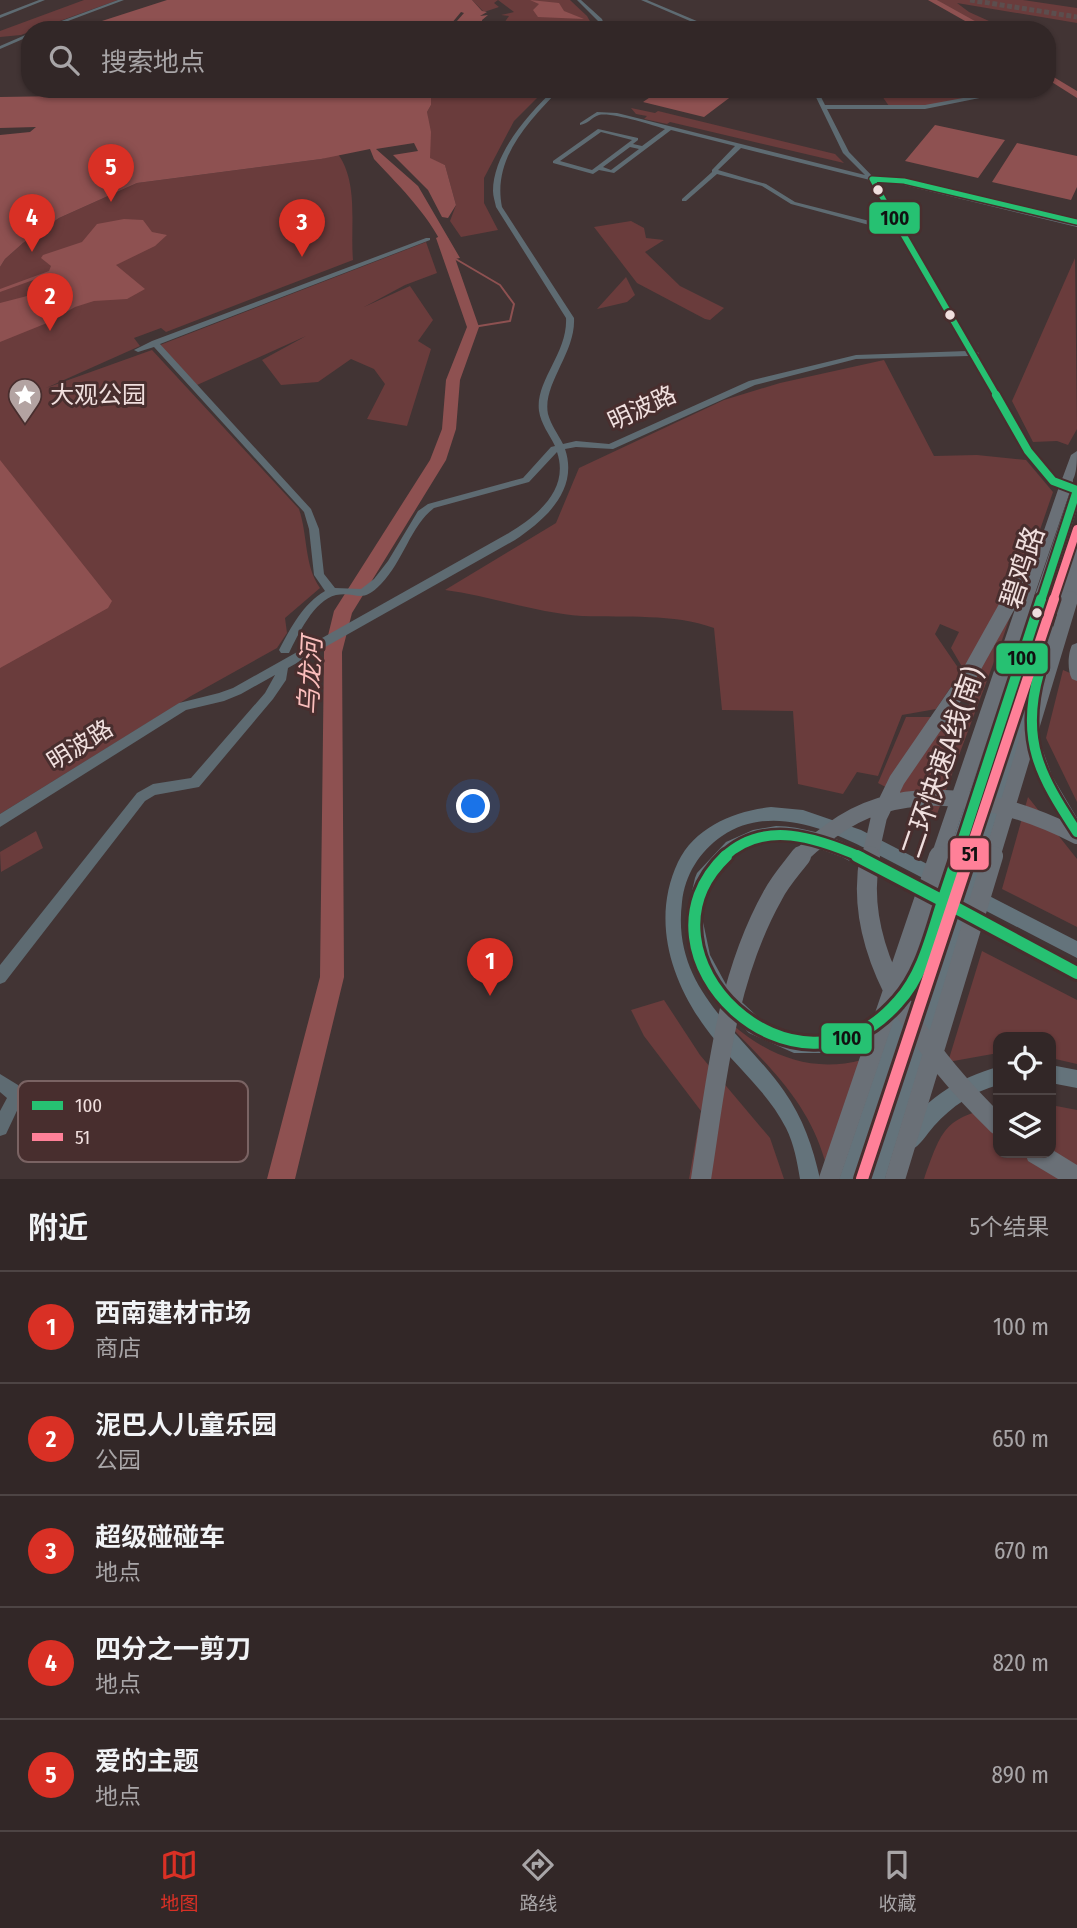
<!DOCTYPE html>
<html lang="zh">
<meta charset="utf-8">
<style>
:root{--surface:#322727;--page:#3a2f2f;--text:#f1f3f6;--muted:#a8a5a7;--line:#4d4444;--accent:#d93025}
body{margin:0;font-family:"Fira Sans Condensed","Noto Sans SC",sans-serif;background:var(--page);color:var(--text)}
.controls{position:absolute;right:21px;bottom:21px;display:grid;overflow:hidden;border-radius:14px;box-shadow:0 2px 5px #0004}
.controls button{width:63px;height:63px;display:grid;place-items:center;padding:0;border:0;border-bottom:2px solid var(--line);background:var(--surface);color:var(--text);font:35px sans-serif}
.you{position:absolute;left:474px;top:807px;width:24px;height:24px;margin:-18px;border:5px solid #fff;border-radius:50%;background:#1a73e8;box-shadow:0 0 0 10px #1a73e833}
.badge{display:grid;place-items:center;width:46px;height:46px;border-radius:50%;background:var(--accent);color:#fff;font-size:23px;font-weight:700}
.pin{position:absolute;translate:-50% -58px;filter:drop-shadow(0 2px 4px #0008)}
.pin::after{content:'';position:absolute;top:37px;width:24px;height:21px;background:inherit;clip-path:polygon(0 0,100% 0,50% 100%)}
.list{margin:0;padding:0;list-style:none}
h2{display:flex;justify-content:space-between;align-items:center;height:91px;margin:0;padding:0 28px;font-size:30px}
h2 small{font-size:23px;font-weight:400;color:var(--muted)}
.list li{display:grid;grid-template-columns:46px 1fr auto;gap:21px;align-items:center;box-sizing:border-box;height:112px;padding:0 28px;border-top:2px solid var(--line)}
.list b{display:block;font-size:26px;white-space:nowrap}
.list p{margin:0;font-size:23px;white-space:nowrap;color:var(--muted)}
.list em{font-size:23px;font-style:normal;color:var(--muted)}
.icon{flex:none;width:38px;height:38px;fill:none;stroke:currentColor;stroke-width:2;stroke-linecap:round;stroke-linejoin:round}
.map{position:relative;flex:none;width:1077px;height:1179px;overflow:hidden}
.search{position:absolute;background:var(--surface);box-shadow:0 2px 5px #0004;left:21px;right:21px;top:21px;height:77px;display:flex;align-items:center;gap:18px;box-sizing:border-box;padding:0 24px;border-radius:28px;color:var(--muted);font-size:26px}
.sheet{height:651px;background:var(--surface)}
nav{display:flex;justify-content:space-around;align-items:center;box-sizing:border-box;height:98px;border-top:2px solid var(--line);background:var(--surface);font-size:19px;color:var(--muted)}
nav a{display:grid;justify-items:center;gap:4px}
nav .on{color:var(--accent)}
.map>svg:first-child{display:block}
.green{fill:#6a3c3c}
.water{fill:#8e5151}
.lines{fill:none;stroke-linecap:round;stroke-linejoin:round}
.stream{stroke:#8e5151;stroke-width:2}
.river{fill:#8e5151;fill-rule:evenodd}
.major-tunnel{stroke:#5c4e4e;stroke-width:5;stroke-dasharray:5 2.5;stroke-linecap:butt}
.minor{fill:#5e6b72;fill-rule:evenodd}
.major{fill:#64737b;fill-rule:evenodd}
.highway{fill:#6a7077;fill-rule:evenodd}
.major-bridge{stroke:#64737b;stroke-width:18}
.highway-bridge-far2{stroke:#6a7077;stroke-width:12}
.highway-bridge-far1{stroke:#6a7077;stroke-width:16}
.highway-bridge{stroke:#6a7077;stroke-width:20}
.bus-1-far4-casing{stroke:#482e2e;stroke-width:8}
.bus-1-far3-casing{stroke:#482e2e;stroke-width:10}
.bus-1-far2-casing{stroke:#482e2e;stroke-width:12}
.bus-1-far1-casing{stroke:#482e2e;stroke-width:15}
.bus-1-casing{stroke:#482e2e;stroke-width:18}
.bus-2-far2-casing{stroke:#482e2e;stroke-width:12}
.bus-2-far1-casing{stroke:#482e2e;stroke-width:15}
.bus-2-casing{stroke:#482e2e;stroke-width:18}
.bus-1-far4{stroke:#26c172;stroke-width:5}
.bus-1-far3{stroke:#26c172;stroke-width:6}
.bus-1-far2{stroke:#26c172;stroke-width:8}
.bus-1-far1{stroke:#26c172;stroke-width:10}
.bus-1{stroke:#26c172;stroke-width:12}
.bus-2-far2{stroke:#ff8098;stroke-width:8}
.bus-2-far1{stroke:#ff8098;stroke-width:10}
.bus-2{stroke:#ff8098;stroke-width:12}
.bus-dot{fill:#f0dfde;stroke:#482e2e;stroke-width:2.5}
.labels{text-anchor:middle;stroke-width:6;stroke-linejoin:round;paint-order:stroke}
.poi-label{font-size:24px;fill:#f0dfde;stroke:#482e2e;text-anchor:start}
.street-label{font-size:24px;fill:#f0dfde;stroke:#482e2e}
.water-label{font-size:26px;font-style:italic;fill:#fabebc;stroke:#482e2e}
.near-street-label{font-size:28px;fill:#f0dfde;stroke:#482e2e}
.key{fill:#482e2e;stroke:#7a6363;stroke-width:2}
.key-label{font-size:19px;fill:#f0dfde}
.line-badge{stroke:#482e2e;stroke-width:2.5}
.pale-badge-label{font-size:19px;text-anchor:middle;font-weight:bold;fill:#111}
</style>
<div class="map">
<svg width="1077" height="1179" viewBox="0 0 1077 1179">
<rect width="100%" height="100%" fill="#423434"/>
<path class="green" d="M84 0H118L21 35 0 37V31Z
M472 0H570L587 16 595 30H499L509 16 501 15 514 12 498 0 494 3 499 7 484 12Z
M937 0H1023L1077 8V23L957 3 969 12 1009 30C981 30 959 16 937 0Z
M431 89H546L514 121 484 178V203L498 230 461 237 450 221 456 205 445 165 430 159 427 112 431 105Z
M877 89H1019L937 105 889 106Z
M631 108 655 113 658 111 835 154 844 163 670 122 667 124 644 119 647 116 636 114Z
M338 154C359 184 350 226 353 260L166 332 161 328 134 338 140 346 46 388 152 350 299 509C308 536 304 565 320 588L285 618 287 633 277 648 191 696 0 814V267L5 259 23 243 59 218 137 183 321 159Z
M631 221 644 228 646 238 664 240 645 252 680 286 724 308 710 320 705 319 637 283 594 227Z
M426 242 437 273 405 285 364 307 410 286 433 320 418 341 431 349 407 426 367 419 385 384 374 369 351 359 318 382 281 385 262 360 306 336 197 385 160 345Z
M1075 258 1077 429 1068 445 1057 441 1033 442 1012 401Z
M626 277 635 295 627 302 597 309Z
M884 360 934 456 977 455 1026 460 1053 492 1001 643 937 814 878 783 906 717H962L977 692 951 648 959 632 940 624 935 634 961 672 936 709 902 715 878 776 857 772 843 794 798 784 793 711 722 710 714 628C673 613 626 618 582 616 536 613 491 596 445 590L556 523 579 468 724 400 780 383Z
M1063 670 1077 676V802L1046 738Z
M1028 797 1077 859V927L1002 889Z
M36 831 43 848 1 872 0 852Z
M982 951 1077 1000V1064L1051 1058V1037H998V1053L948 1062Z
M664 1000 700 1055 770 1138 784 1179H689L701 1111 644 1036 631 1010Z
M733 1025C770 1057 813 1073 862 1060L825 1161C809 1104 771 1068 731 1027Z
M1051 1105 1077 1110V1179H924C942 1129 944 1118 998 1106V1153H1051Z"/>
<path class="water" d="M167 0H472L482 11 487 12 480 16 488 15 482 20 483 30H449L464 13 461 12 446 30H74Z
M530 0 559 3 564 11 584 19 538 17 533 10 539 4Z
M65 89H431V105L427 112 431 132 430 158 445 165 456 205 448 218 442 217 428 190 393 155 418 151 414 143 376 149 418 186 460 258 449 260C435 221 402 189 374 159L370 149 321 159 137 183 59 218 23 243 5 259 0 267V135L30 132 36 127 0 128V97L63 96Z
M662 89H741L704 117 643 102Z
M935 125 1005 140 978 178 905 161Z
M1017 143 1077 156V187L1071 200 992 182Z
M124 219 143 220 152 232 167 235 155 246 116 265 145 289 127 299 94 301 75 307 47 323 0 342V303L31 295 44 282 36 279 0 292V289L49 271 51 266 41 258 43 255 82 242 97 224Z
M0 460 112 601 108 608 0 668Z"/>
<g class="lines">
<path class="stream" d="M589 26V30
M454 258 500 285 514 304 510 321 473 327"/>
<path class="river" d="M928 0H937L991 30H981Z
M1047 73 1077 91V98L1047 79Z
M442 235 448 238 479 327 460 380 456 429 446 460 352 613 342 652 344 977 295 1179H267L320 977 324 652 334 611 430 460 442 429 446 380 467 327 436 238Z"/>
<path class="major-tunnel" d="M970 0 1077 17"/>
<path class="minor" d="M39 0H45L0 18V15Z
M118 0H124L44 30H37Z
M577 0H581L602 19 606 30H602L598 21Z
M641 0H647L718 30H711Z
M30 33V36L0 49V46Z
M555 89H560C529 121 492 158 502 207L574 318C576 353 542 384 548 414 551 425 558 434 563 444L576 441 609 444 749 381 856 355 967 351 899 233 791 204 762 186 717 174 686 201H682V199L712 172V170L735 146 671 130 614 173 599 170 593 174 553 163V161L598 129 638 138V140L633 144 642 146 665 129C652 125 611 112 599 115 592 117 588 124 580 125V123L597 112 617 113 865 175 843 153 812 89H817L825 105H925L1012 89H1024L925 109H827L849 152 875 179 974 351 979 353 977 355 1032 449 1056 479 1077 486V493L1050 483 1025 453 969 356 856 359 755 385 613 449 576 447 565 449C579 490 545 520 515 540L288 668 286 680 273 699 199 787 155 795 145 801 5 982 0 984V965L137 793 153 784 191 778 265 693 275 675 241 694 224 701 186 710 0 827V814L179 703 219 693 233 688 507 534C536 517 570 490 557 452L529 482 434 508C411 525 403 562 381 584 361 605 357 591 336 595 314 600 298 635 289 653H281L279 650C291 627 303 604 325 591L314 575 309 529 304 512 154 347 138 352 134 350 152 341 426 238H430V240L160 344 311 509 319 529 324 574 335 588 361 589 374 579 388 561 418 511 428 504 523 478 551 447 555 446C549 434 541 424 539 411 535 381 568 353 566 318L496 207C495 202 493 196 493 191 493 153 529 113 555 89ZM601 132 632 140 592 170 560 161ZM630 147 639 149 611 170 603 167ZM741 148 870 180 897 228 795 202 766 184 718 170Z
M0 1074 18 1085 23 1098 6 1134 0 1136V1111L7 1098 0 1092Z"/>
<path class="major" d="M872 177 900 180 1077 223V227L900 184 869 181 868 179Z
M1010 686 1015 688 1017 692 962 861 960 866 954 868 948 866 946 861 1003 692 1005 688Z
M1030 695 1035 697 1037 701 1027 728 1035 729 1052 776 1077 818V839L1072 837 1041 784 1024 735 1012 766 980 871 978 876 972 879 966 876 964 871 998 766 1023 701 1025 697Z
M771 807 803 810 861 830 1077 941V958L867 849C823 827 768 805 722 836 699 852 685 875 682 902 671 990 741 1030 784 1091 803 1118 813 1147 820 1179H800C797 1161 794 1144 786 1128 769 1094 739 1069 715 1040 674 990 649 924 678 862 695 827 734 811 771 807Z
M776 826C829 827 879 860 925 884 976 910 1026 937 1077 964V981L842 857 806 844 784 840 760 842 736 852 710 882 702 917 710 955 729 990 761 1020 794 1035H836L881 1012 887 1015 890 1021 887 1027 837 1053H794L749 1033 717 1002 693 958 686 917 695 878 697 873 726 842 753 830Z
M933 917 939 919 941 925 930 959 909 1000 912 1001 915 1007 859 1179H839L896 1011 892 1009 889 1003 914 954 927 919Z
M952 927 958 929 960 935 885 1179H865L944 935 946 929Z
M1051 1065 1077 1070V1088L1051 1083Z
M998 1067V1085C973 1092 952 1106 934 1126 926 1135 921 1145 911 1150L904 1147 901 1140C917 1102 960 1077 998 1067Z"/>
<path class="highway" d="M1077 451C1077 463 1077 481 1067 486L1063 485 1061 482 1071 455Z
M1077 486V509L1018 692 1015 697 1010 698 1005 697 1002 692 1071 490Z
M1077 547V574L1066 610 1064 614H1054L1052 610 1070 552Z
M1052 626 1057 628 1059 632 1038 701 1036 706 1030 708 1024 706 1022 701 1045 632 1047 628Z
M1077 643V681L1072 679C1067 671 1068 653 1072 645Z
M1051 1149 1077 1165V1179H1058L1028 1161 1025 1153H1051Z"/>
<path class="major-bridge" d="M933 925 954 861
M952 935 972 871"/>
<path class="highway-bridge-far2" d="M1010 601 1041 537
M1026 601 1067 482
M1070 601 1077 576"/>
<path class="highway-bridge-far1" d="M800 857C809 846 821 838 832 830 905 776 1002 798 1077 836
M870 857 879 817 897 780 967 678 1011 599
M939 857 1027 599
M992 857 1070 599"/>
<path class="highway-bridge" d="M870 856C850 958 930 1059 998 1125
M701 1179C716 1084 725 980 773 895 780 881 792 868 801 856
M829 1179 939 856
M895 1179 993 856"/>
<defs>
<path id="bus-1-far4" d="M903 234 872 179 904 181 1077 222"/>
<path id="bus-1-far3" d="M902 232 997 396"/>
<path id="bus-1-far2" d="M996 395 1028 451 1053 481 1077 490 1041 601"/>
<path id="bus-1-far1" d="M1039 673C1020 740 1040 776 1077 832
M724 857C764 819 817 838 861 857
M957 857 1041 599"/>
<path id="bus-1" d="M726 856C623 954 795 1120 898 1002 923 975 932 935 943 901L857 856
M943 901 1077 973
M943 901 958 856"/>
<path id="bus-2-far2" d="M1053 601 1077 529"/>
<path id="bus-2-far1" d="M968 857 1054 599"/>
<path id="bus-2" d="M862 1179 969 856"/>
</defs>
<use href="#bus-1-far4" class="bus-1-far4-casing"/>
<use href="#bus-1-far3" class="bus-1-far3-casing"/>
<use href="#bus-1-far2" class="bus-1-far2-casing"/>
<use href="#bus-1-far1" class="bus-1-far1-casing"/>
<use href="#bus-1" class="bus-1-casing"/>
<use href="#bus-2-far2" class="bus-2-far2-casing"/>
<use href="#bus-2-far1" class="bus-2-far1-casing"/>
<use href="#bus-2" class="bus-2-casing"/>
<use href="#bus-1-far4" class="bus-1-far4"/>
<use href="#bus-1-far3" class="bus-1-far3"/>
<use href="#bus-1-far2" class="bus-1-far2"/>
<use href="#bus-1-far1" class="bus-1-far1"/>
<use href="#bus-1" class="bus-1"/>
<use href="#bus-2-far2" class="bus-2-far2"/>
<use href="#bus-2-far1" class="bus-2-far1"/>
<use href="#bus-2" class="bus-2"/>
</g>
<defs>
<symbol id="sight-pin" viewBox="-11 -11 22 30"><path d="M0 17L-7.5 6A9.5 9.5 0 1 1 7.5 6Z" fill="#b3a3a2" stroke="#482e2e"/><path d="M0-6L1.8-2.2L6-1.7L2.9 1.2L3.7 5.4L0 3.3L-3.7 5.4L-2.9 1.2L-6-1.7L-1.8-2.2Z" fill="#fff"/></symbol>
</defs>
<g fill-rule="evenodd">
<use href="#sight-pin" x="6" y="376" width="38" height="52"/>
</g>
<g class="bus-dot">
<circle cx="878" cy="190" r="6"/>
<circle cx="950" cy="315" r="6"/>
<circle cx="1037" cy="613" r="6"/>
</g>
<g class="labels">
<g class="poi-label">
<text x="50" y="403">大观公园</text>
</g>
<g class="street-label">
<text transform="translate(642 408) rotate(-25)" y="8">明波路</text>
<text transform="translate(80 745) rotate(-32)" y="8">明波路</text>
</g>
<g class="water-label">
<text transform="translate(310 676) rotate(-87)" y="9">乌龙河</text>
</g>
<g class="near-street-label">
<text transform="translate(1022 567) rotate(-72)" y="10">碧鸡路</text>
<text transform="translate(942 762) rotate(-71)" y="10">二环快速A线(南)</text>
</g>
</g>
<rect x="18" y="1081" width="230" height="81" rx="10" class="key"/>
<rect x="32" y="1101" width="31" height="9" fill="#26c172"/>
<rect x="32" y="1133" width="31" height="8" fill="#ff8098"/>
<g class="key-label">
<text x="75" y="1112">100</text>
<text x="75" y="1144">51</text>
</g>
<g class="line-badge">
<rect x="868" y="201" width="53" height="34" rx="7" fill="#26c172"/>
<rect x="995" y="642" width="54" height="33" rx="7" fill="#26c172"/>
<rect x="949" y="837" width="41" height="34" rx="7" fill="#ff8098"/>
<rect x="820" y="1022" width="53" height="33" rx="7" fill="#26c172"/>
</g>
<g class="pale-badge-label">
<text x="895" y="225">100</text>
<text x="1022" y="665">100</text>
<text x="970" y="861">51</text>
<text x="847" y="1045">100</text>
</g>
</svg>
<div class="controls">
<button><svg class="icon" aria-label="locate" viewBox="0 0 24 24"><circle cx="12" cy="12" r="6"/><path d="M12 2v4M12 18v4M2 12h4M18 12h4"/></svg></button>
<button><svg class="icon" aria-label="layers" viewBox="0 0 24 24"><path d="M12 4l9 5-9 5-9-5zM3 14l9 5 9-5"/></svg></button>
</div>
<div class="you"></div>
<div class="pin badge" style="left:490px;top:996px">1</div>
<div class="pin badge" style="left:50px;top:331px">2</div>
<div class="pin badge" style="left:302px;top:257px">3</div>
<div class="pin badge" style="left:32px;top:252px">4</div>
<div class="pin badge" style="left:111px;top:202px">5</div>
<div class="search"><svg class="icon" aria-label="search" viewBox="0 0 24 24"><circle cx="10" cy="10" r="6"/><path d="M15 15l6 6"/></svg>搜索地点</div>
</div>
<section class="sheet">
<h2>附近<small>5个结果</small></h2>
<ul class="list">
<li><span class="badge">1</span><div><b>西南建材市场</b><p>商店</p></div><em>100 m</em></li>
<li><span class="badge">2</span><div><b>泥巴人儿童乐园</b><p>公园</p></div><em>650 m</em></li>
<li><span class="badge">3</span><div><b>超级碰碰车</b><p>地点</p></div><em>670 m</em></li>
<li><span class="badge">4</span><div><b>四分之一剪刀</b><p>地点</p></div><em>820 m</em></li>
<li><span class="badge">5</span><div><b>爱的主题</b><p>地点</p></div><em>890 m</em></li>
</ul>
</section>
<nav>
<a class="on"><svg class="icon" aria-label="map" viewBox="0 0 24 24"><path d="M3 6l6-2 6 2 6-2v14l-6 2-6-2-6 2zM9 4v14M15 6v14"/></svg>地图</a>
<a><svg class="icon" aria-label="directions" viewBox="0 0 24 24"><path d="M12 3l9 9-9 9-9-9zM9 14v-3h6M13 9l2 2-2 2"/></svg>路线</a>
<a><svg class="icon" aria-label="saved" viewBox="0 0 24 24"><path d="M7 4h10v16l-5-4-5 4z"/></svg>收藏</a>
</nav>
